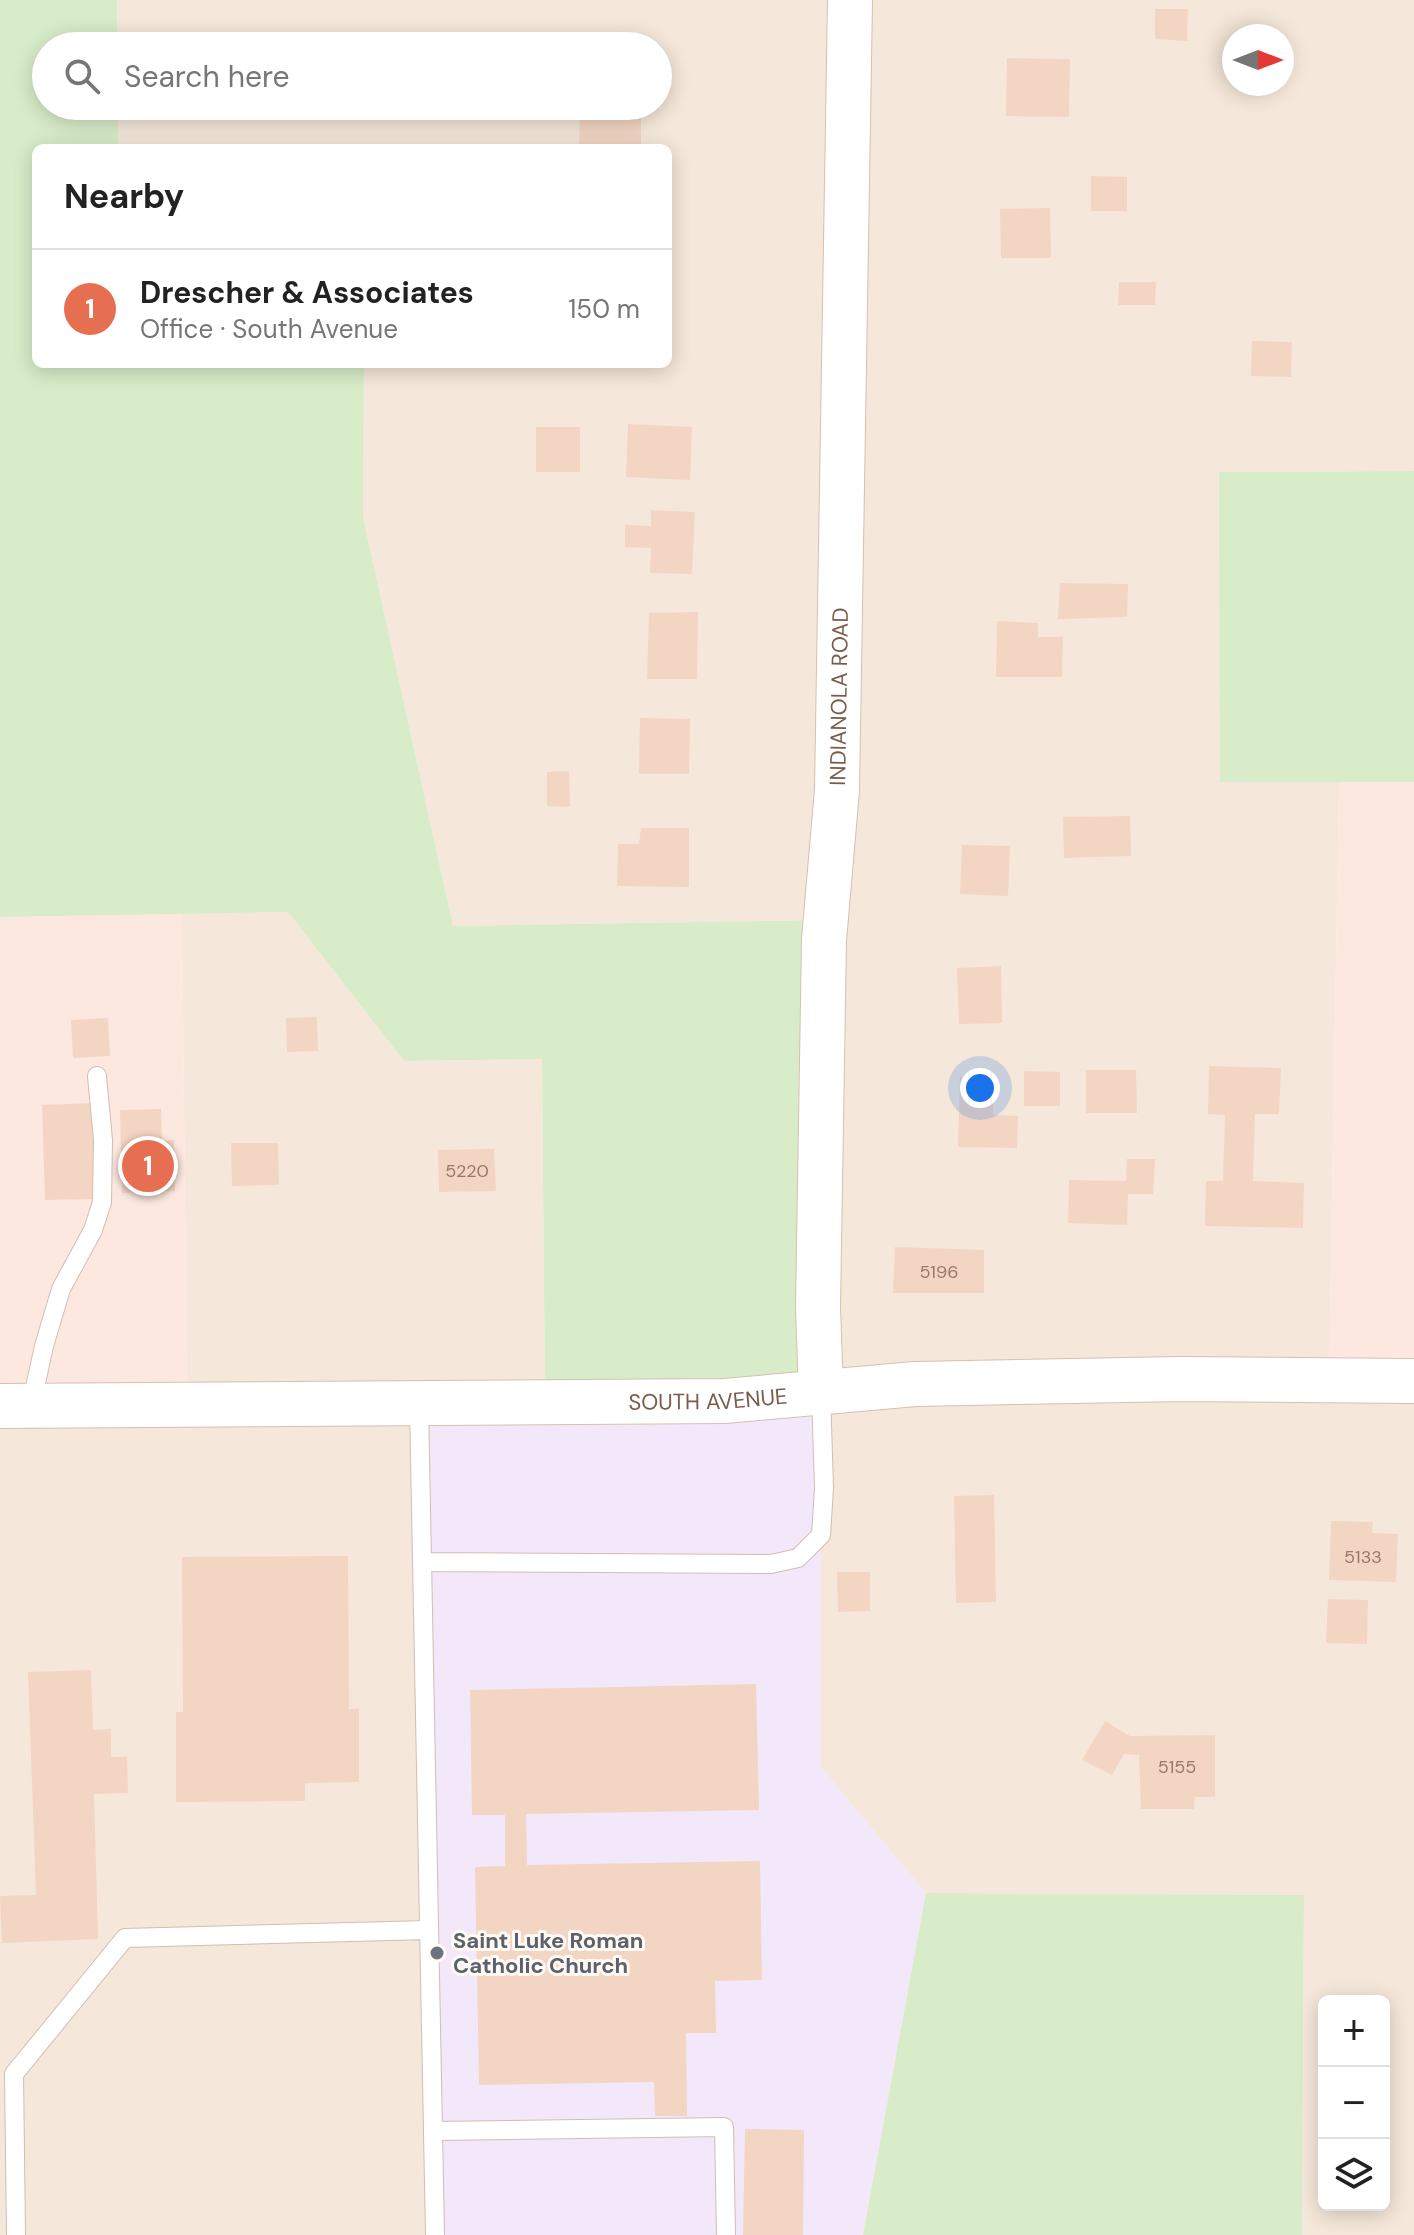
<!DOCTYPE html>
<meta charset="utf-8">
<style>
:root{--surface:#fff;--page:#f2f2f2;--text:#222;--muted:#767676;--line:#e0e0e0;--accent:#e76f51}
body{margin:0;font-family:"DM Sans",sans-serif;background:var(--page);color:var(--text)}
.controls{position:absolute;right:24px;bottom:24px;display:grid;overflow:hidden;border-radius:12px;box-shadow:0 4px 20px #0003}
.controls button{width:72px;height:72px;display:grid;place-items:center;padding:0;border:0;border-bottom:2px solid var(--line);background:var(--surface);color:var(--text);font:40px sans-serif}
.compass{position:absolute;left:1222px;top:24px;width:72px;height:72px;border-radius:50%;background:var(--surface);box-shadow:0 4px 20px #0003;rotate:90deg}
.you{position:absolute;left:980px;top:1088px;width:28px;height:28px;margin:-20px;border:6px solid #fff;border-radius:50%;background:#1a73e8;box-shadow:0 0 0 12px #1a73e833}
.badge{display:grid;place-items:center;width:52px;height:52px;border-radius:50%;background:var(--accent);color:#fff;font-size:26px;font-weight:700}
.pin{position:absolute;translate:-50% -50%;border:4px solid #fff;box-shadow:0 2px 8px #0006}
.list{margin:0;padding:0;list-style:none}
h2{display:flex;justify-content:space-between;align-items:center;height:104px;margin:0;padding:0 32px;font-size:34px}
h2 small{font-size:26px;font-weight:400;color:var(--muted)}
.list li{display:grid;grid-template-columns:52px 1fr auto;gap:24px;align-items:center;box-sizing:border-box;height:120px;padding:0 32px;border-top:2px solid var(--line)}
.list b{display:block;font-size:30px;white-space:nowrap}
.list p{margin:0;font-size:26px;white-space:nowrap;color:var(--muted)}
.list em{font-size:26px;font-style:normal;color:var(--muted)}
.icon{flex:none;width:44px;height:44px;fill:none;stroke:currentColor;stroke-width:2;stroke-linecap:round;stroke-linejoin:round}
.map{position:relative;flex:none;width:1414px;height:2235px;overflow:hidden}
.search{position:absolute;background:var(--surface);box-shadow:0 4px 20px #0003;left:32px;top:32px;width:640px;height:88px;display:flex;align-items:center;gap:20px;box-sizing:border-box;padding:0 28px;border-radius:44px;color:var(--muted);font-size:30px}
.panel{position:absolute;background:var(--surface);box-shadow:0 4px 20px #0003;left:32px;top:144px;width:640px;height:224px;border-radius:12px}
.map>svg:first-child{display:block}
.residential{fill:#f5e8da;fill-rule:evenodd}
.commercial{fill:#fde8e0}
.education{fill:#f3e8fa}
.green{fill:#d8ecc9}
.building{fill:#f3d5c3}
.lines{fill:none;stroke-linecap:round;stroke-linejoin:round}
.lane-casing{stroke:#d1beb0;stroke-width:20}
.secondary-casing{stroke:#d6c0b0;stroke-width:46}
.lane{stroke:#fff;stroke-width:18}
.secondary{stroke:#fff;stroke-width:44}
.worship-dot{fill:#6b7280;stroke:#fffaf3;stroke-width:3}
.labels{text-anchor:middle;stroke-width:6;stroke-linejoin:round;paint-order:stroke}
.number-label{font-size:18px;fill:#987a6a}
.street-label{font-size:22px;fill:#7a5c4d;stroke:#fffaf3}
.worship-label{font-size:22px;font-weight:bold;fill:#5b616d;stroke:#fffaf3;text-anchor:start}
</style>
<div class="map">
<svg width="1414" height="2235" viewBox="0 0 1414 2235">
<rect width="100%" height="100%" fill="#fdf6ec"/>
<path class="residential" d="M117 0H1414V471L1220 472V782H1339L1329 1381H1414V2235H1302L1304 1895 926 1893 863 2235H0V1406L187 1405 182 913 288 912 404 1061 542 1059 545 1403 826 920 453 926 363 517 364 364H668V148H118V106H658V46H117ZM1234 36H1282V84H1234ZM1324 2001H1384V2205H1324Z"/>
<path class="commercial" d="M1339 782H1414V1381H1329Z
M182 913 187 1405 0 1406V917Z"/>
<path class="education" d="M821 1392V1767L926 1893 863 2235H435L419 1404Z"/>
<path class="green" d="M0 0H117V46H46V106H118V148H36V364H364L363 517 453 926 826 920 821 1392 545 1403 542 1059 404 1061 288 912 0 917Z
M1414 471V782H1220L1219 472Z
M926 1893 1304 1895 1302 2235H863Z"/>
<path class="building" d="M1155 9H1188L1187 41 1155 39Z
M1007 58 1070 59 1069 117 1006 116Z
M580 115H641V148H579Z
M1091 176 1127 177V211H1091Z
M1050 208 1051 258H1001L1000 209Z
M1119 282H1156L1155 305H1118Z
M1252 341 1292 342 1291 377 1251 376Z
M628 424 692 427 690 480 626 477Z
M536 427H580V472H536Z
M651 510 695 512 692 574 650 573 651 548 625 547V525L651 526Z
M1060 583 1128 584 1127 617 1058 619Z
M698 612 697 679H647L649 613Z
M997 621 1038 623V637H1063L1062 677H996Z
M640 718 690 719 689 774H639Z
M569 771 570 807 547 806V772Z
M1130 816 1131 856 1064 858 1063 817Z
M641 828H689V887L617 886 618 844H639Z
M962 845 1010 846 1008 896 960 894Z
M1001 966 1002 1023 959 1024 957 968Z
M317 1017 318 1051 287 1052 286 1018Z
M108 1018 110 1056 73 1058 71 1020Z
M1209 1066 1281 1068 1279 1114H1255L1253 1181 1304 1183 1303 1228 1205 1226 1206 1181H1223L1225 1115 1208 1114Z
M1086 1070H1136L1137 1113H1086Z
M1024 1071 1060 1072V1106H1024Z
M960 1077H994L993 1115 1018 1116 1017 1148 958 1147Z
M93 1103 95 1199 45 1200 42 1105Z
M161 1109 162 1141 174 1140 175 1191 122 1193 120 1110Z
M231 1143H278L279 1185 232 1186Z
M494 1149 496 1191 439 1192 438 1150Z
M1127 1159H1155L1153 1194H1128L1127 1225 1068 1223 1069 1180 1126 1181Z
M895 1247 984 1250V1293H893Z
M994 1495 996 1602 956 1603 954 1496Z
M1331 1521 1373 1522 1372 1533 1398 1534 1396 1582 1329 1580Z
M348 1556 349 1709H359V1782L305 1783V1801L176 1802V1712H183L182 1557Z
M837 1572H870V1611L838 1612Z
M1328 1599 1368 1600 1367 1644 1326 1643Z
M91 1670 93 1730 111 1729V1757H127L128 1793 94 1794 98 1939 2 1943 0 1896 36 1895 28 1672Z
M756 1684 759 1810 526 1814 527 1865 760 1861 762 1980 715 1981 716 2033H686L687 2116H655L654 2082 479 2085 475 1867 505 1866V1815H472L470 1690Z
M1105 1721 1130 1736 1215 1735V1797H1195L1194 1809H1141L1139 1755 1124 1754 1112 1775 1082 1760Z
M745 2129 804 2130 803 2235H743Z"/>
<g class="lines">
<defs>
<path id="lane" d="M419 1404 435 2235
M31 1406 44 1346 61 1289 93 1230 102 1202 103 1140 97 1076
M422 1562 771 1564 798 1558 821 1535 824 1488 821 1392
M433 2131 724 2127 726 2235
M16 2235 14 2074 125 1938 429 1930"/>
<g id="secondary">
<path id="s1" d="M821 1392 818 1307 824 940 837 790 850 0"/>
<path id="s2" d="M0 1406 725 1401 915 1384 1181 1379 1414 1381"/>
</g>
</defs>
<use href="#lane" class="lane-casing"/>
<use href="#secondary" class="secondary-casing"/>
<use href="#lane" class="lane"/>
<use href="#secondary" class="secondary"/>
</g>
<circle class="worship-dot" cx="437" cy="1953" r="8"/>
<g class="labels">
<g class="number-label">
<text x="467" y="1177">5220</text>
<text x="939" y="1278">5196</text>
<text x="1363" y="1563">5133</text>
<text x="1177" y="1773">5155</text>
</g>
<g class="street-label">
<text dy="8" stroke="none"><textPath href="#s1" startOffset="696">INDIANOLA ROAD</textPath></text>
<text dy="8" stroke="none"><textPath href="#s2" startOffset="708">SOUTH AVENUE</textPath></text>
</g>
<g class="worship-label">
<text x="453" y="1948">Saint Luke Roman<tspan x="453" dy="25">Catholic Church</tspan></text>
</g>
</g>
</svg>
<div class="controls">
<button>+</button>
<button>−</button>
<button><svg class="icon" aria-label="layers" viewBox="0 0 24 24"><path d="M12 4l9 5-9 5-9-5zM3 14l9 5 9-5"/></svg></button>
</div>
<svg class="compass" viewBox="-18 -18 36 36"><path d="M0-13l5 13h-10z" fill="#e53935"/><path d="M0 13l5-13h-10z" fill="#767676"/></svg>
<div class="you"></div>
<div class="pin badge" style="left:148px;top:1166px">1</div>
<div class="search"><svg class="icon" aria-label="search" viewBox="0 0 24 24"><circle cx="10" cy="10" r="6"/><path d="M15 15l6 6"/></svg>Search here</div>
<section class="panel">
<h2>Nearby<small></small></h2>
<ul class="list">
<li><span class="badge">1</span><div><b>Drescher &amp; Associates</b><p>Office · South Avenue</p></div><em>150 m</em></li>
</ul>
</section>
</div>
